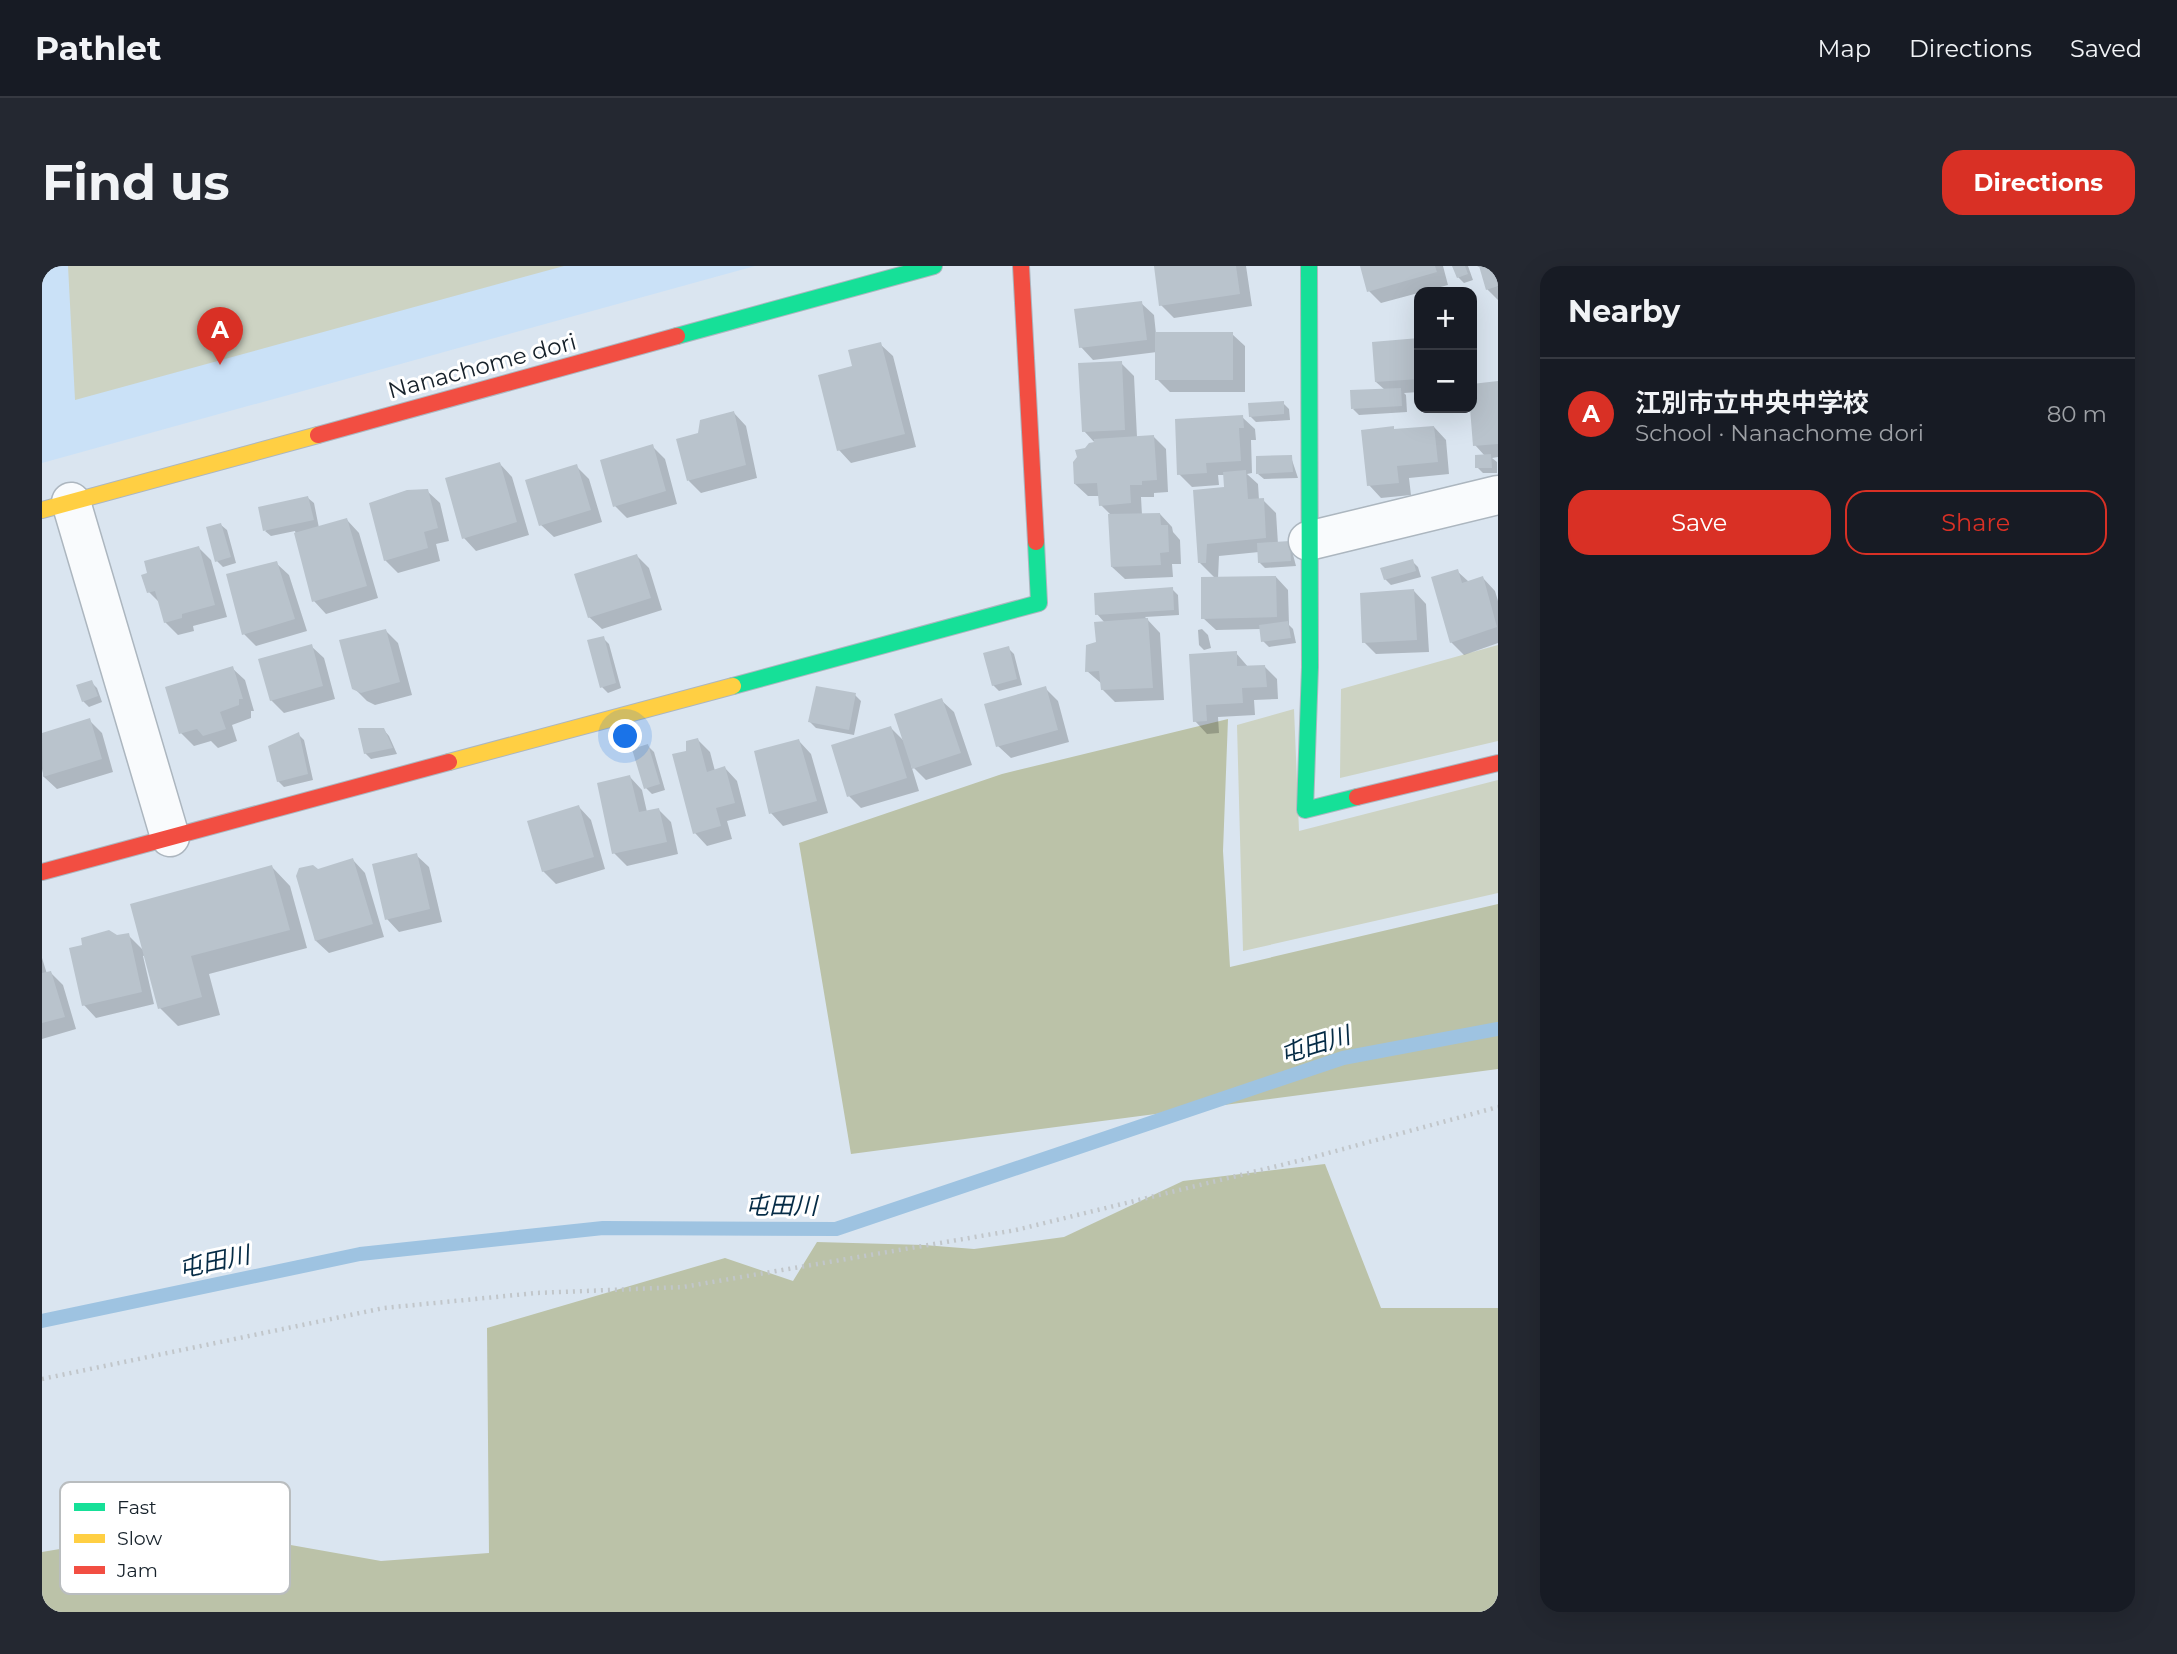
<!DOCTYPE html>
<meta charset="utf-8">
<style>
:root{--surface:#171b24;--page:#242831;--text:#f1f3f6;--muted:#9ea1a6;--line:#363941;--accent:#d93025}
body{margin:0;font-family:Montserrat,"Noto Sans JP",sans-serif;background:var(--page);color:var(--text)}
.controls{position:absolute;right:21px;top:21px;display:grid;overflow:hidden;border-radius:14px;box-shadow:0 7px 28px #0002}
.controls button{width:63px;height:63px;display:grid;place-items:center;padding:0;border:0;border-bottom:2px solid var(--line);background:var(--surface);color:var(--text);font:35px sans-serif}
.you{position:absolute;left:584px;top:471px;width:24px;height:24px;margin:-18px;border:5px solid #fff;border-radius:50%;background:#1a73e8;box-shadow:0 0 0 10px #1a73e833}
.badge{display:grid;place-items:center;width:46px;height:46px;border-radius:50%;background:var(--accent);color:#fff;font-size:23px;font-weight:700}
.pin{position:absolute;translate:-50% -58px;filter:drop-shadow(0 2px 4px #0008)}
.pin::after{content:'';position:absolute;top:37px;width:24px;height:21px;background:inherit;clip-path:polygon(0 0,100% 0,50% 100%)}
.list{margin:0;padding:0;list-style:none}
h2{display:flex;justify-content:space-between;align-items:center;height:91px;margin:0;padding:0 28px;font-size:30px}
h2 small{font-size:23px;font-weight:400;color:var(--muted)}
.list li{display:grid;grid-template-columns:46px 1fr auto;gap:21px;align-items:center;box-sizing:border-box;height:112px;padding:0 28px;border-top:2px solid var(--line)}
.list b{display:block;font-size:26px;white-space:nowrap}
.list p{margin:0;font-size:23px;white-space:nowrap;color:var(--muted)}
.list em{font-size:23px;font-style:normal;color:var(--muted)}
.actions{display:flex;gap:14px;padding:21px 28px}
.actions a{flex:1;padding:16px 0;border:2px solid var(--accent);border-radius:21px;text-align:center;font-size:24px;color:var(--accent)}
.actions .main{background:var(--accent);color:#fff}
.map{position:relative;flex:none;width:1456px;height:1346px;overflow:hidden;border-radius:21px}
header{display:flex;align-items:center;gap:42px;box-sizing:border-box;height:98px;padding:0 35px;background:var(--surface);border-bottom:2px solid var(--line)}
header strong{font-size:33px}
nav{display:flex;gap:38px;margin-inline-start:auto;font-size:24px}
.intro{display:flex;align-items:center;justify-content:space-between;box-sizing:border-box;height:168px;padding:0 42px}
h1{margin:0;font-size:49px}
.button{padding:18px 32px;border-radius:21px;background:var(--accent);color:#fff;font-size:24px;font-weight:700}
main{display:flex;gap:42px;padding:0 42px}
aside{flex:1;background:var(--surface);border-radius:21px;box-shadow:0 7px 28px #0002}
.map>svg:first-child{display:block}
.built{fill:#cae1f7}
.green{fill:#cdd3c3}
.forest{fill:#bbc2a8}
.shadow{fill:#0003}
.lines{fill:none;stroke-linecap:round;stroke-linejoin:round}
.stream{stroke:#9ec3e1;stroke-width:14}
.building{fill:#b9c3cc}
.street-casing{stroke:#acb6bf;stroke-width:41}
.fast-casing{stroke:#acb6bf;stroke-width:18}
.slow-casing{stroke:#acb6bf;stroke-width:18}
.jam-casing{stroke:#acb6bf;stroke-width:18}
.path{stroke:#c1c6ca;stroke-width:4.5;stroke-dasharray:2 5;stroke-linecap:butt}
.street{stroke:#f9fbfd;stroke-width:38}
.fast{stroke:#16e098;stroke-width:16}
.slow{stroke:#ffcf43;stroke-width:16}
.jam{stroke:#f24e42;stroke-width:16}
.labels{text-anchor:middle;stroke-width:6;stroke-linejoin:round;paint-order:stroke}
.street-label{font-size:23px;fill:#17222b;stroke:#fff}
.water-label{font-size:24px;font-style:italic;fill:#062c46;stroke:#fff}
.key{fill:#fff;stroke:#b9bdbf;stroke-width:2}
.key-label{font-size:19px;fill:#17222b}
</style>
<header>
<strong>Pathlet</strong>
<nav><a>Map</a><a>Directions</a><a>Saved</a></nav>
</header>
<div class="intro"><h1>Find us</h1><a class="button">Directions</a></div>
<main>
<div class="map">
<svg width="1456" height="1346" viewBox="0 0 1456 1346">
<rect width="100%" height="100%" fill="#dae5f0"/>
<path class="built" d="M0 0H713L0 197Z"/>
<path class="green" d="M26 0H522L33 134Z
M1456 379V475L1298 512 1299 423Z
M1252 443 1257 565 1456 514V627L1201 685 1195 459Z"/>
<path class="forest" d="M1186 453 1181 585 1188 701 1456 638V803L809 888 757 577 960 508Z
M1283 898 1339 1042H1456V1346H0V1286L148 1261 339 1295 447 1287 445 1062 683 992 751 1015 775 976 882 979 932 983 1022 971 1141 915Z"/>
<path class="shadow" d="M1113 0H1204L1210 40 1132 52 1119 39Z
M1320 0H1401L1406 19 1339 37 1327 25Z
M1412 0H1426L1431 14 1422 17 1416 11Z
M1439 0H1456V34L1445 23Z
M1099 37 1112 49 1114 68H1190L1203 80V126H1128L1115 113V86L1051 94 1039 81Z
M1377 74V126L1362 127 1364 129 1365 146 1317 149 1311 143 1343 124 1334 116 1332 78Z
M838 78 851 90 874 181 809 197 797 184Z
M1079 97 1092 110 1095 171 1111 170 1124 183 1126 226 1112 227V231H1099L1100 249 1118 248 1130 261 1131 266 1138 274 1139 298H1130L1131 311 1083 313 1070 301 1068 248 1059 239 1058 230H1046L1033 218 1054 178 1042 165Z
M1456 117V191L1450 192 1455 196V207H1441L1435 201 1443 190 1433 179 1430 119Z
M1241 137 1247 143 1248 154 1214 156 1208 150Z
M692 147 704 160 715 212 659 227 647 215 637 174 658 169Z
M1200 151 1213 163 1214 174H1209L1210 207 1205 208 1216 218 1217 234H1221L1234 247 1236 278 1248 277 1254 300 1223 302 1217 296V286L1177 290 1176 312 1234 311 1246 324 1247 359 1251 363 1254 377 1227 381 1221 375 1219 363 1174 364 1161 352 1173 312 1157 296 1184 223 1183 209H1176L1177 219 1150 221 1137 208Z
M1392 161 1404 174 1407 208 1367 212 1369 229 1339 232 1327 219Z
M610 180 623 193 635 238 585 252 573 240Z
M1249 191 1256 212 1222 213 1216 208Z
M458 198 470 211 487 269 434 285 422 272Z
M534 200 547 213 560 256 512 271 499 259Z
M385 225 398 237 407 275 394 278 398 295 356 307 343 294Z
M266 232 272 237 277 262 305 254 317 267 336 332 284 348 272 335 253 265 229 270 223 265Z
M179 259 185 264 194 297 181 301 175 295Z
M157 282 169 294 185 351 151 360 152 365 136 369 123 356 119 338 107 326Z
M595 290 607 302 620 344 560 363 547 351Z
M1370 295 1376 301 1379 311 1349 319 1343 313Z
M234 297 247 309 265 365 214 380 202 368Z
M1415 305 1427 316 1441 312 1453 325 1456 335V377L1422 389 1409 376Z
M1130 323 1136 329 1137 349 1103 351 1118 367 1122 434 1073 436 1060 423V418L1045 405 1063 357 1055 348Z
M1372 325 1384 338 1387 386 1334 388 1322 376Z
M1160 363 1166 369 1169 382 1162 384 1157 379 1156 364Z
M344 365 356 377 370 429 333 439 325 435 312 422Z
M561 372 567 378 579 422 566 427 560 421Z
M269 380 282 392 293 433 242 447 229 434Z
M966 382 972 388 980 419 957 425 951 419Z
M1194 387 1207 402 1223 401 1235 413 1236 433 1212 434 1213 449 1176 451 1177 467 1165 468 1153 455Z
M190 402 203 414 212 445H209V452L190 459 195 475 176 482 169 475 152 480 139 467Z
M49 416 55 422 60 436 47 441 41 435Z
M1003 422 1016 435 1027 476 969 492 956 480Z
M813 429 819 435 812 469 774 462 768 456Z
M899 434 912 446 930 499 884 514 869 499 877 525 819 542 807 530 849 462 863 476Z
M47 454 60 467 71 506 15 523 2 511 0 503V469Z
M341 463 347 470 355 488 329 493 323 487Z
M256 468 262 474 271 514 242 521 236 515Z
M656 474 668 486 673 505 683 502 695 515 704 550 685 555 690 573 665 580 653 567 646 487Z
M757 475 769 488 786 547 741 560 729 547Z
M606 480 612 486 623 524 610 528 604 522Z
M588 511 600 524 605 546 616 543 629 556 636 588 585 600 572 587Z
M537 541 549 554 563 603 514 618 501 605Z
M374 589 387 601 400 656 357 666 345 653Z
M311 594 323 607 342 671 287 687 274 675 275 605Z
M230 601 248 620 265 682 167 708 178 749 136 760 118 742 104 689 101 690 112 738 54 752 42 739 74 671 86 669 103 686Z
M0 692 5 708 9 707 21 719 34 763 0 773Z"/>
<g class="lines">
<path class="stream" d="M0 1055 318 988 561 962 794 963 1301 792 1456 763"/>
</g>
<path class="building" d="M1112 0H1194L1198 28 1117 40Z
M1318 0H1393L1395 6 1325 26Z
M1410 0H1423L1426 8 1415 12Z
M1437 0H1456V20L1444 24Z
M1100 35 1105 74 1037 82 1032 43Z
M1113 66H1191V114H1113Z
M1377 72V113L1333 116 1330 76Z
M839 76 863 168 795 185 776 109 810 100 806 84Z
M1080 95 1083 164 1040 166 1036 97Z
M1456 115V178L1431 180 1428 142H1430V118Z
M1359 122 1360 140 1309 143 1308 124Z
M1242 135V148L1207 151 1206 137Z
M692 145 704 199 645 215 634 173 656 167 658 154Z
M1201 149 1202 162H1197L1199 195 1164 197 1165 207 1135 209 1133 153Z
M1352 160V163L1392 160 1396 196 1355 200 1357 217 1325 220 1319 164Z
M1112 169 1115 214 1100 215V219H1088L1089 237 1057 240 1055 217 1032 218 1031 196 1035 191 1033 184 1043 182 1047 177 1052 176V173Z
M611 178 624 225 571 241 558 194Z
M1449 188 1450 202H1433V189Z
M1250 189 1251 206 1214 208V190Z
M458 196 475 256 420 273 403 212Z
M535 198 549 244 497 260 483 214Z
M1204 204 1206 233 1222 232 1224 272 1165 278 1164 297H1156L1151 224 1182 221 1181 206Z
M386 223 396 262 382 266 386 282 342 295 327 237 365 224Z
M266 230 272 254 221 265 216 241Z
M1118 247 1119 259H1126L1127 286 1118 287 1119 299 1069 301 1066 248Z
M305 252 325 320 270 336 252 267Z
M179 257 189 291 173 296 164 261Z
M1248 275 1249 295 1216 297 1215 277Z
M157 280 173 339 140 348V352L122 357 113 325 105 327 99 309 105 307 102 295Z
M595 288 609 332 546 352 532 308Z
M1371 293 1374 305 1342 314 1338 302Z
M235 295 253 353 200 369 184 308Z
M1416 303 1420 317 1441 310 1455 361 1408 377 1389 311Z
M1234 310 1235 351 1159 353V311Z
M1131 321 1132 344 1053 349 1052 327Z
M1372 323 1375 374 1320 377 1318 327Z
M1106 352 1111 422 1059 424 1057 405 1043 406 1044 379 1054 376 1052 356Z
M1246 355 1249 372 1219 376 1217 359Z
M344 363 358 416 319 427 310 423 297 374Z
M562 370 574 417 558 422 545 374Z
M270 378 281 420 228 435 216 393Z
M967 380 975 413 950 420 941 387Z
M1195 385V400L1223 399 1225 421 1200 422 1201 437 1164 439 1165 455 1151 456 1147 388Z
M191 400 201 433H197V439L178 446 184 463 161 470 155 463 137 468 123 421Z
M50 414 56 430 40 436 34 419Z
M774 420 814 427 807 464 766 456Z
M1004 420 1016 464 954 481 942 438Z
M900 432 919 487 870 503 852 448Z
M48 452 60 493 1 511 0 467Z
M849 460 865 512 805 531 789 479Z
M316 462H342L351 482 322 488Z
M257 466 266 508 235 516 226 480Z
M656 472 665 506 683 500 693 537 674 542 679 560 651 568 630 488 644 485V475Z
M757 473 775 535 727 548 712 485Z
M606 478 618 518 602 523 590 483Z
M588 509 597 546 617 542 625 576 570 588 555 517Z
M537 539 552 591 500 606 485 555Z
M375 587 388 643 343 654 330 598Z
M311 592 331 658 273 675 254 610 257 602 271 599 276 603Z
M230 599 248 664 149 690 160 731 116 743 88 638Z
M67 664 75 669 87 667 100 726 40 740 27 682 40 679 39 672Z
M9 705 23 751 0 757V707Z"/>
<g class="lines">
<defs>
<path id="street" d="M29 236 128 571
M1266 275 1456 229"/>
<path id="fast" d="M1267 0 1268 401 1263 544 1315 531
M635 70 892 0
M691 420 997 337 994 276"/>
<path id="slow" d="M0 244 276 169
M407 496 691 420"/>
<path id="jam" d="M979 0 994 276
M276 169 635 70
M1315 531 1456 497
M0 606 407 496"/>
</defs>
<use href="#street" class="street-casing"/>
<use href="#fast" class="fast-casing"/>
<use href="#slow" class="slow-casing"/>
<use href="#jam" class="jam-casing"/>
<path class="path" d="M0 1113 342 1042 494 1027 641 1021 974 964 1268 892 1456 841"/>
<use href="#street" class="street"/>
<use href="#fast" class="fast"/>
<use href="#slow" class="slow"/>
<use href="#jam" class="jam"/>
</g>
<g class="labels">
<g class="street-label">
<text transform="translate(440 100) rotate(-15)" y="8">Nanachome dori</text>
</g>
<g class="water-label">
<text transform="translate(1273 779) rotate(-17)" y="8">屯田川</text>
<text x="739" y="948">屯田川</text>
<text transform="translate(172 996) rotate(-12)" y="8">屯田川</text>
</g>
</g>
<rect x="18" y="1216" width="230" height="112" rx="10" class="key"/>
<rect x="32" y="1237" width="31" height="8" fill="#16e098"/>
<rect x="32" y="1268" width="31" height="9" fill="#ffcf43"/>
<rect x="32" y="1300" width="31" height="8" fill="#f24e42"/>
<g class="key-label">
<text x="75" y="1248">Fast</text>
<text x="75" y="1279">Slow</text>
<text x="75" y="1311">Jam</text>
</g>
</svg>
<div class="controls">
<button>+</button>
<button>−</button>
</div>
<div class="you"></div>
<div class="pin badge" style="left:178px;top:99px">A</div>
</div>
<aside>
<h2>Nearby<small></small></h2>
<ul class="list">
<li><span class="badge">A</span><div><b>江別市立中央中学校</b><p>School · Nanachome dori</p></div><em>80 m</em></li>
</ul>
<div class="actions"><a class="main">Save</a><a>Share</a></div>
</aside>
</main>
